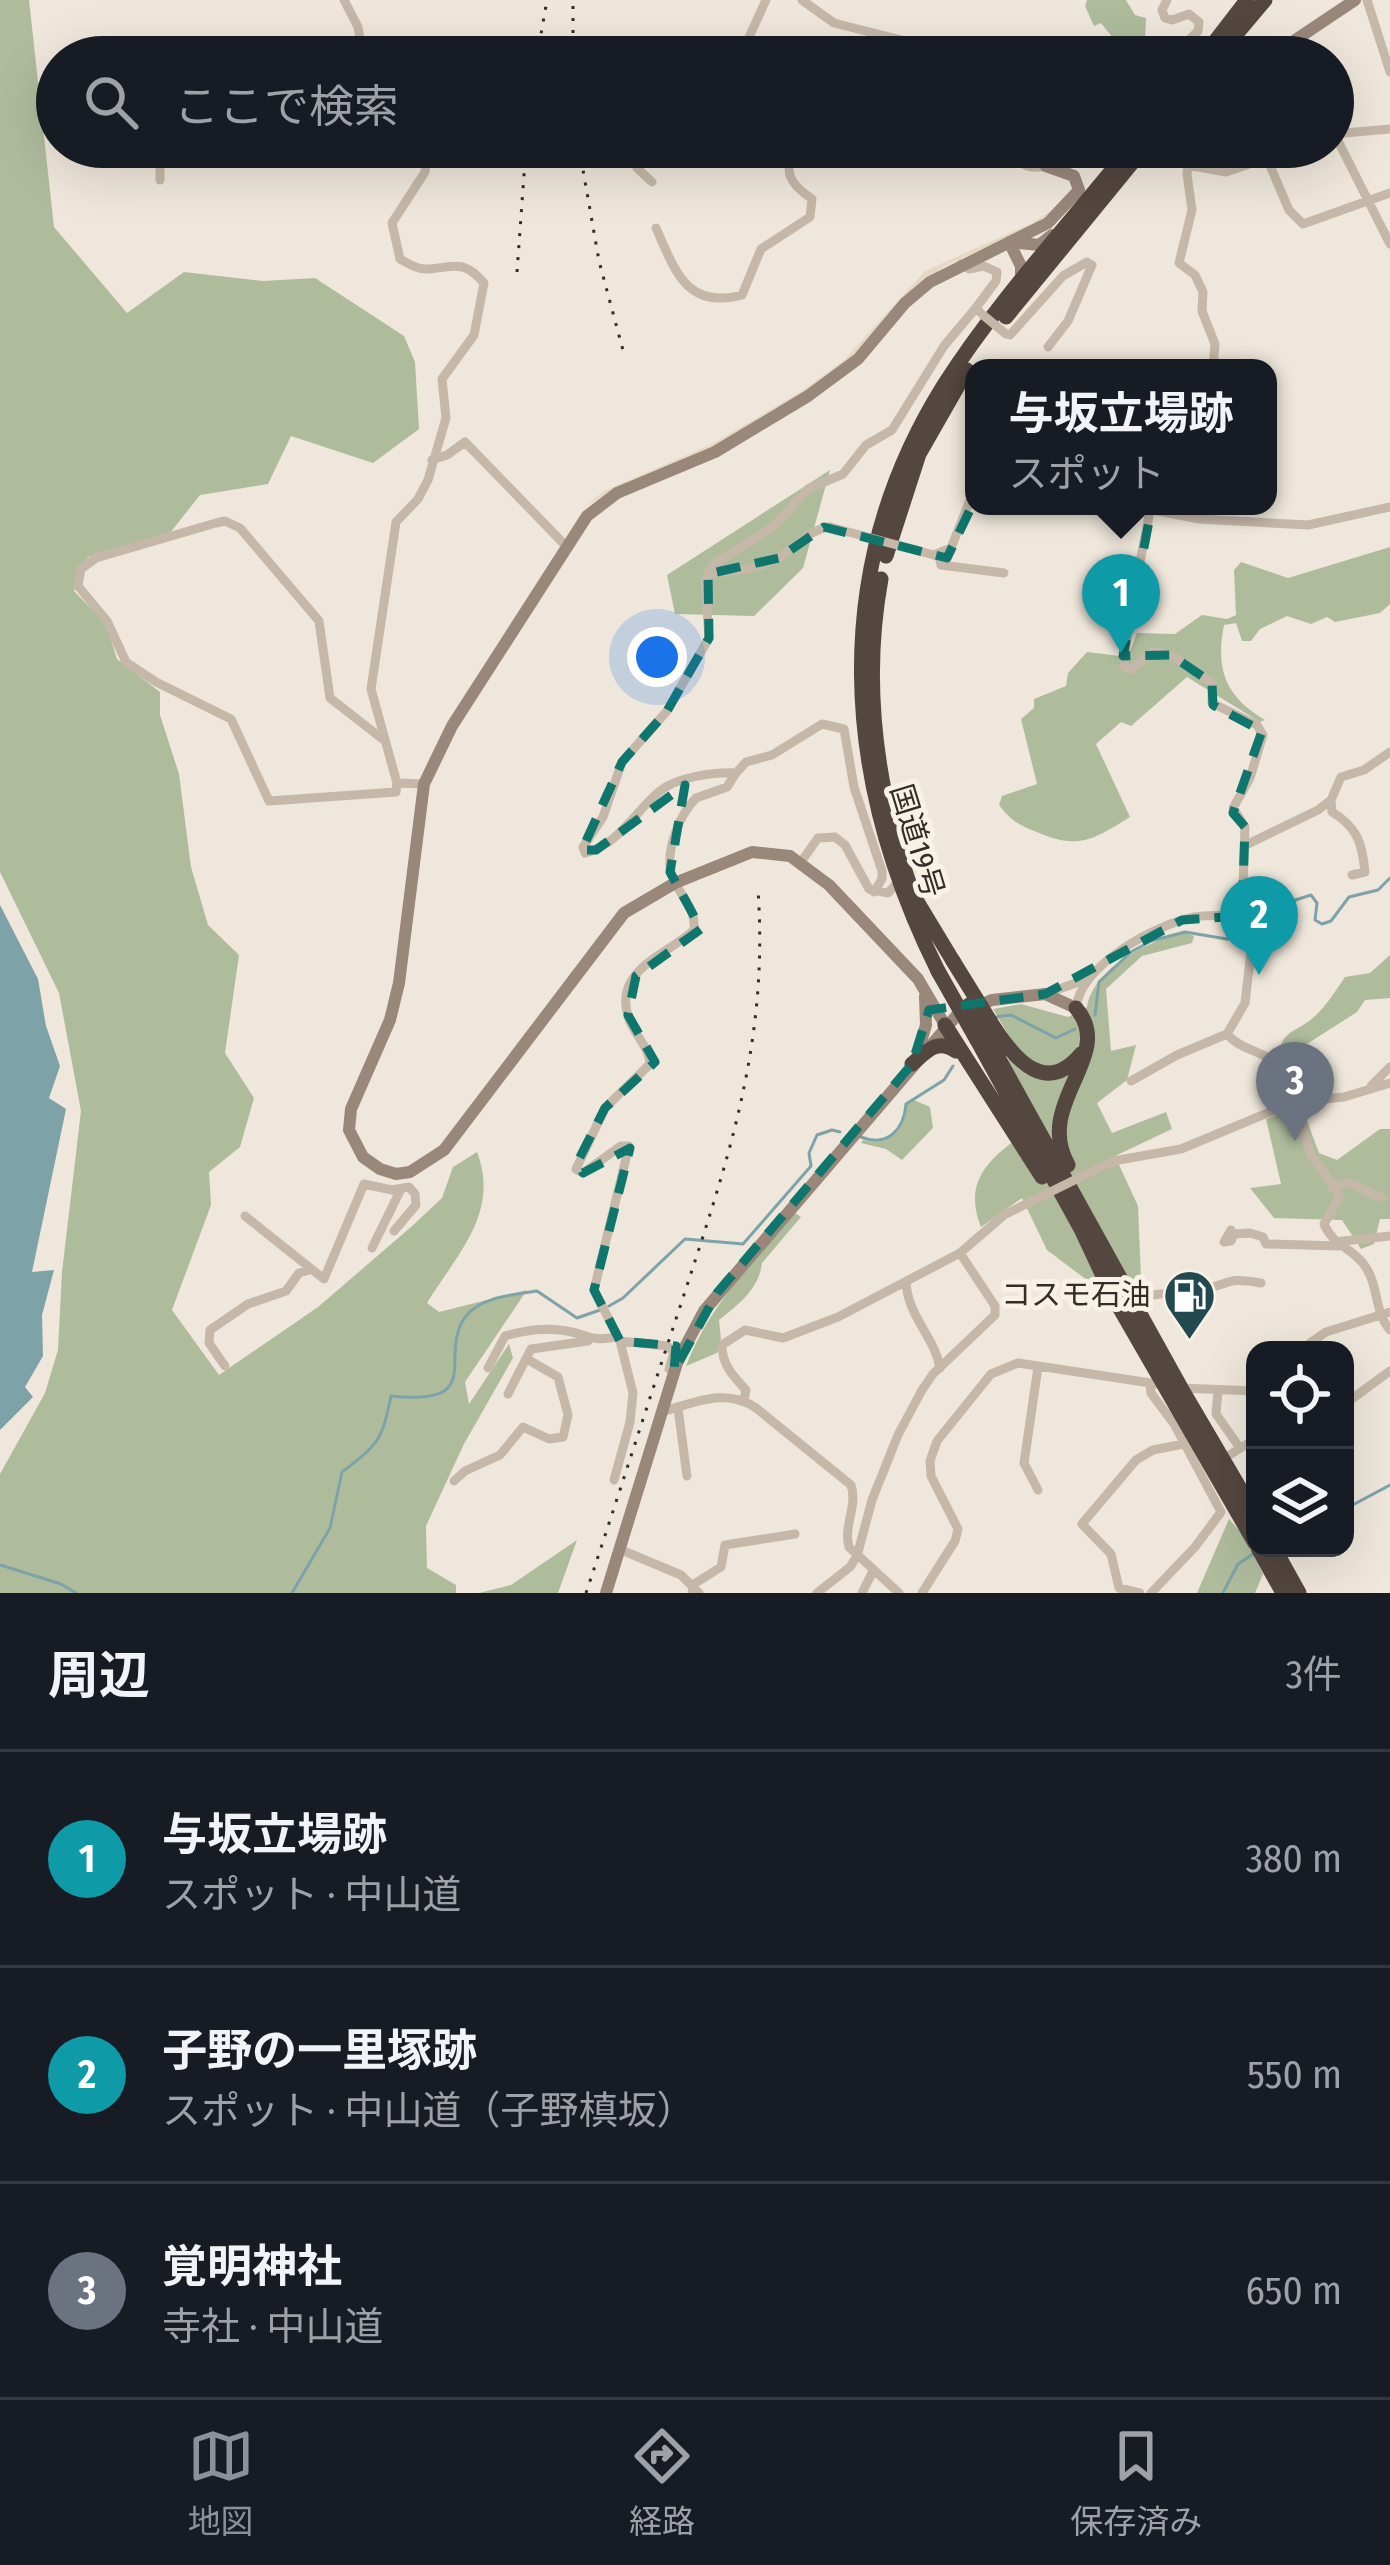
<!DOCTYPE html>
<html lang="ja">
<meta charset="utf-8">
<style>
:root{--surface:#171b24;--page:#20242c;--text:#f1f3f6;--muted:#9ea1a6;--line:#363941;--accent:#8c9099}
body{margin:0;font-family:"Fira Sans Condensed","Noto Sans JP",sans-serif;background:var(--page);color:var(--text)}
.controls{position:absolute;right:36px;bottom:36px;display:grid;overflow:hidden;border-radius:24px;box-shadow:0 12px 48px #0002}
.controls button{width:108px;height:108px;display:grid;place-items:center;padding:0;border:0;border-bottom:3px solid var(--line);background:var(--surface);color:var(--text);font:60px sans-serif}
.you{position:absolute;left:657px;top:657px;width:42px;height:42px;margin:-30px;border:9px solid #fff;border-radius:50%;background:#1a73e8;box-shadow:0 0 0 18px #1a73e833}
.badge{display:grid;place-items:center;width:78px;height:78px;border-radius:50%;background:var(--accent);color:#fff;font-size:39px;font-weight:700}
.pin{position:absolute;translate:-50% -99px;filter:drop-shadow(0 3px 6px #0008)}
.pin::after{content:'';position:absolute;top:63px;width:42px;height:36px;background:inherit;clip-path:polygon(0 0,100% 0,50% 100%)}
.popup{position:absolute;left:965px;top:359px;width:312px;height:156px;box-sizing:border-box;display:grid;place-content:center;border-radius:24px;background:var(--surface);filter:drop-shadow(0 3px 9px #0005);font-size:39px;white-space:nowrap;color:var(--muted)}
.popup b{font-size:45px;color:var(--text)}
.popup::after{content:'';position:absolute;left:50%;top:100%;margin-left:-24px;border:24px solid transparent;border-top-color:var(--surface)}
.list{margin:0;padding:0;list-style:none}
h2{display:flex;justify-content:space-between;align-items:center;height:156px;margin:0;padding:0 48px;font-size:51px}
h2 small{font-size:39px;font-weight:400;color:var(--muted)}
.list li{display:grid;grid-template-columns:78px 1fr auto;gap:36px;align-items:center;box-sizing:border-box;height:216px;padding:0 48px;border-top:3px solid var(--line)}
.list b{display:block;font-size:45px;white-space:nowrap}
.list p{margin:0;font-size:39px;white-space:nowrap;color:var(--muted)}
.list em{font-size:39px;font-style:normal;color:var(--muted)}
.icon{flex:none;width:66px;height:66px;fill:none;stroke:currentColor;stroke-width:2;stroke-linecap:round;stroke-linejoin:round}
.map{position:relative;flex:none;width:1390px;height:1593px;overflow:hidden}
.search{position:absolute;background:var(--surface);box-shadow:0 12px 48px #0002;left:36px;right:36px;top:36px;height:132px;display:flex;align-items:center;gap:30px;box-sizing:border-box;padding:0 42px;border-radius:66px;color:var(--muted);font-size:45px}
.sheet{height:804px;background:var(--surface)}
nav{display:flex;justify-content:space-around;align-items:center;box-sizing:border-box;height:168px;border-top:3px solid var(--line);background:var(--surface);font-size:33px;color:var(--muted)}
nav a{display:grid;justify-items:center;gap:6px}
nav .on{color:var(--accent)}
.map>svg:first-child{display:block}
.green{fill:#afbc9c}
.plaza{fill:#e5d9c3}
.water{fill:#7da3a9}
.lines{fill:none;stroke-linecap:round;stroke-linejoin:round}
.stream{stroke:#7da3a9;stroke-width:3}
.street{stroke:#c5b8a8;stroke-width:9}
.secondary{stroke:#99877a;stroke-width:12}
.highway{stroke:#53473f;stroke-width:15}
.rail{stroke:#332c27;stroke-width:3;stroke-dasharray:3 9;stroke-linecap:butt}
.street-bridge{stroke:#c5b8a8;stroke-width:9}
.highway-bridge{stroke:#53473f;stroke-width:15}
.marked{fill:none;stroke:#0f766e;stroke-width:9;stroke-dasharray:24 15;stroke-linejoin:round}
.labels{text-anchor:middle;stroke-width:10;stroke-linejoin:round;paint-order:stroke}
.street-label{font-size:30px;fill:#332c27;stroke:#f7f1e6}
.poi-label{font-size:30px;fill:#332c27;stroke:#f7f1e6;text-anchor:end}
</style>
<div class="map">
<svg width="1390" height="1593" viewBox="0 0 1390 1593">
<rect width="100%" height="100%" fill="#efe7db"/>
<path class="green" d="M0 0H29L54 227 127 313 184 272 263 281 315 278 404 336 415 362 419 429 373 463 291 436 268 484 200 495 170 533 88 557 74 591 106 624 117 659 160 692V715L179 774 191 867 208 925 239 955 225 1053 254 1098 240 1147 209 1172 211 1205 172 1310 219 1375 318 1307 411 1227 442 1198 453 1167 477 1152C500 1212 458 1253 427 1303L439 1312 527 1290 465 1382 469 1404 509 1344 513 1358 464 1444 426 1526 427 1568 456 1585V1593H0V1474L45 1393 58 1350 62 1272 81 1111 59 993 0 872Z
M1087 0H1126L1135 15 1146 18 1145 41 1152 57H1144L1138 46 1125 53 1101 23 1094 26 1085 6Z
M830 470 803 568 754 616 675 614 667 575Z
M1390 547V604L1380 613 1335 622 1327 617 1311 624 1287 616 1260 629 1251 641H1242L1236 623 1224 625C1215 670 1226 697 1265 720L1260 722 1187 677 1131 726 1121 722 1096 744 1130 817C1094 839 1080 850 1039 833 1020 826 1011 821 999 805L1002 796 1037 784 1021 719 1034 708V699L1066 686 1068 673 1087 652 1128 657 1137 633 1175 634 1202 615 1227 619 1236 615 1234 570 1241 562 1288 578Z
M1185 933 1194 936 1192 943 1142 956 1106 989 1111 1051 1136 1045 1127 1080 1097 1103 1112 1133 1166 1112 1172 1129 1115 1156 1138 1206 1141 1278 1100 1290 1047 1250 1022 1198 981 1227C959 1171 1002 1152 1041 1120L1008 1060 1018 1051 993 1009 1021 1004 1068 1017 1087 1007C1094 968 1148 940 1185 933Z
M1390 955V998L1365 1000 1357 1012 1296 1051 1299 1087 1305 1097 1299 1099 1277 1056C1285 1026 1296 1034 1315 1016 1326 1006 1336 990 1345 977L1370 973Z
M914 1100 930 1107 933 1128 902 1160 886 1149 861 1143 863 1140C889 1148 906 1130 907 1104Z
M1286 1111 1304 1113 1319 1153 1337 1160 1380 1129H1390V1219H1380L1374 1244 1361 1249 1342 1220 1274 1218 1250 1188 1281 1184 1266 1119Z
M794 1212 801 1217 762 1263C759 1289 739 1304 719 1320L721 1339 717 1353 686 1366C708 1307 754 1261 794 1212Z
M1229 1519 1243 1535 1263 1574 1255 1593H1197Z
M577 1540 558 1593H479L511 1585Z"/>
<path class="plaza" d="M1072 188 1058 207 1036 224 947 265 920 283 851 357 826 378 712 448 616 488 583 508 604 491 712 444 802 391 844 360 925 271 1032 223 1051 211Z"/>
<path class="water" d="M0 905 38 979 46 1026 60 1066 49 1098 66 1109 32 1272 54 1270 42 1315 43 1356 25 1387 33 1397 0 1430Z"/>
<g class="lines">
<path class="stream" d="M1095 1015 1099 982 1131 952 1151 941 1185 932 1227 939 1263 933 1280 905 1311 895 1317 903 1315 920 1322 924 1331 921 1349 897 1378 890 1390 878
M996 1017 1011 1015 1056 1038 1075 1029
M861 1137C888 1148 904 1129 906 1104L944 1080 953 1066
M609 1306 623 1298 685 1239 743 1244 811 1166 809 1153 817 1135 832 1130 840 1132
M1345 1509 1390 1485
M0 1565 61 1584 76 1593
M292 1593 330 1528 342 1472C379 1444 382 1440 391 1396 489 1406 436 1355 466 1316 482 1296 514 1295 537 1291L577 1318 600 1310
M1223 1593 1238 1564 1253 1554"/>
<path class="street" d="M344 0 358 27 363 57
M802 0 834 23 969 57
M1167 0 1162 10 1165 18 1172 20 1189 14 1199 22 1198 31 1182 47
M1367 0 1390 72
M740 57 766 0
M1333 131 1390 244
M1333 134 1390 129
M160 147V180
M420 147 427 157 425 172 392 223 400 259C409 264 418 270 429 269 455 267 463 259 484 283L474 335 442 379 446 418 428 480 418 499 396 522 371 689 397 783 424 784
M651 147 637 168 652 182
M921 147 935 150 936 147
M1010 147C1021 165 1026 170 1046 166
M1190 147 1187 174 1192 210 1179 263 1195 275 1203 292 1202 311 1215 344 1213 368
M1262 147 1289 210 1303 224 1390 193
M1187 165 1226 172 1299 147
M656 228C675 270 686 310 742 295L761 249 810 217 812 199C790 184 782 172 796 147
M961 264 969 269 984 266 997 272 996 281 975 309 980 312
M1006 334 1010 335 1063 276 1087 262 1092 265 1068 321 1048 347
M432 460 447 455 465 442 566 546
M1133 506 1199 519 1308 525 1390 507
M1151 506 1128 623 1124 666 1131 670 1152 652C1175 651 1193 672 1212 683V703L1257 725 1263 735 1250 778 1233 808 1245 827 1242 916 1251 952 1245 1003 1227 1034C1242 1052 1269 1051 1284 1071L1310 1153 1340 1196 1324 1224C1333 1246 1353 1248 1365 1266 1379 1286 1374 1312 1390 1330
M934 555 951 548 974 490
M939 555 941 565 1004 573
M708 574C731 572 756 570 778 558 796 549 808 529 830 527
M385 741 330 698 319 621 240 528 225 521 216 523 96 558 81 569 78 586 107 621 126 662 156 682 231 719 269 801 396 792 397 783
M736 773 746 762 772 755 822 724 844 729 854 787 882 871V879L874 892
M1331 800 1332 812C1357 827 1362 842 1365 872L1352 875
M1246 845 1318 810 1331 800 1341 777 1364 770 1390 752
M801 862 818 838 835 837 845 845 869 889 888 893 898 882
M1045 994 1084 980
M1076 1008C1081 965 1154 925 1194 917 1209 914 1226 916 1242 916
M1131 1081 1177 1055 1227 1034
M1371 1086 1390 1067
M1113 1161 1181 1149 1294 1102 1344 1097 1390 1083
M1333 1188C1353 1174 1361 1193 1381 1197
M245 1216 324 1279 364 1184 392 1190 409 1187 415 1194 416 1205 394 1231
M1231 1230 1224 1242 1231 1241 1234 1234 1250 1233 1263 1237 1266 1244 1339 1246
M1334 1242 1390 1236
M372 1248 401 1189
M906 1281C907 1316 935 1337 940 1368
M1135 1298C1158 1292 1181 1294 1204 1289 1233 1283 1226 1277 1261 1283
M1300 1350 1326 1332 1390 1312
M225 1366 209 1343 210 1330 248 1304 286 1291 299 1273 309 1270
M488 1368 505 1336C527 1330 545 1327 567 1331 590 1335 590 1342 616 1337
M674 1371 669 1369 674 1352 667 1346 620 1341 594 1290 629 1146H621L583 1173 576 1169 605 1108 650 1064C649 1048 637 1037 630 1022 609 970 668 955 694 930 696 907 681 898 673 878 663 855 679 815 696 798L727 787 736 773C714 772 677 777 660 791 634 812 619 845 585 853L583 847 603 817 622 762 667 711 709 638 705 580 714 564 773 527 808 489 843 474 866 445 892 430 944 346 975 309
M1150 1383 1151 1393 1174 1424 1221 1512 1195 1547 1151 1593
M1180 1388 1255 1391
M1218 1391 1216 1414 1240 1448
M508 1394 531 1349 588 1341
M744 1400 746 1390C733 1376 722 1365 722 1345L745 1330 783 1338 838 1317 960 1253 1004 1215 1032 1201
M1345 1404 1390 1371
M678 1408 687 1476
M661 1412C694 1403 726 1387 756 1408L851 1485C858 1506 843 1526 849 1547L899 1593
M1231 1454 1255 1439
M614 1480 630 1422 633 1393 620 1341
M454 1481 465 1471 500 1455 523 1427 549 1439 563 1437 568 1415 558 1377 527 1359
M1038 1490 1024 1463 1038 1367
M619 1549 681 1575 699 1593
M692 1593 694 1584 721 1567 725 1545 795 1534
M817 1593 850 1567 857 1556 872 1500 898 1435 922 1390 933 1374 995 1315V1306L960 1253
M862 1593 873 1571
M922 1593 955 1541 958 1529 931 1476 930 1461 937 1441 991 1374 1018 1363 1164 1385
M1140 1593 1119 1588 1111 1554 1082 1524 1136 1460 1153 1450 1184 1444"/>
<path class="secondary" d="M1174 57 1182 47 1194 57
M1270 57 1355 0
M1149 156 1157 158 1170 147
M1009 242 1021 266V280
M1010 242 1039 245 1052 235
M945 1025 918 979 829 885 790 856 752 852 675 883 624 913 444 1150 410 1172 396 1174 380 1169 363 1157 349 1130 351 1109 390 1020 399 983 424 784 452 726 587 516 617 493 715 452 808 396 858 359 905 303 930 282 1048 223 1079 190 1074 176 1046 166 1047 158 1055 147
M918 1052 926 1025 925 996
M606 1593 678 1360 704 1311 957 1015 992 1000 1045 994 1076 1008"/>
<path class="highway" d="M1203 57 1247 0
M1217 57 1265 0
M1006 317 1145 147
M886 556 919 454 967 370
M881 579C861 688 877 794 914 897
M915 898 953 961
M938 971C843 780 827 572 944 385 998 300 1069 225 1131 147
M945 1025 1042 1177
M995 1029C1017 1062 1047 1095 1081 1054
M985 1034 1181 1388 1255 1514
M977 1040 1082 1231 1111 1293 1255 1543
M912 1064C927 1051 937 1038 956 1051
M1068 1165C1033 1102 1117 1056 1076 1008
M1258 1548 1283 1593
M1274 1548 1299 1593"/>
<path class="rail" d="M537 57 547 0
M573 57V0
M579 147 599 261 624 354
M517 272 526 147
M586 1593C617 1500 647 1406 678 1313 726 1166 769 1047 758 890"/>
<path class="street-bridge" d="M983 315 1006 334
M830 527 934 555
M1032 1201 1113 1161"/>
<path class="highway-bridge" d="M953 961 995 1029
M938 971 977 1040
M969 1005 985 1034"/>
</g>
<path class="marked" d="M1042 434 1075 442 1105 492 1151 511 1123 656 1171 655 1212 683 1213 705 1262 731 1233 813 1245 827 1242 916 1182 920 1045 994 929 1010 912 1064 717 1293 674 1371 676 1346 620 1341 594 1290 630 1148 583 1173 578 1161 605 1108 655 1062 628 1015 636 976 701 929 670 872 685 785 596 850H582L622 762 667 711 709 638 708 574 779 558 824 527 947 558 997 453Z"/>
<defs>
<symbol id="fuel-pin" viewBox="-11 -11 22 30"><path d="M0 17L-7.5 6A9.5 9.5 0 1 1 7.5 6Z" fill="#224950" stroke="#f7f1e6"/><path d="M-5.5-6h7V0h2V4h1.3V-2.5L3-4.5l.8-.8L6-3V5H2.5V1h-1V6h-7ZM-4.2-4.7v3.2H.2V-4.7Z" fill="#fff"/></symbol>
</defs>
<g fill-rule="evenodd">
<use href="#fuel-pin" x="1160" y="1266" width="59" height="81"/>
</g>
<g class="labels">
<g class="street-label">
<text transform="translate(917 841) rotate(73)" y="10">国道19号</text>
</g>
<g class="poi-label">
<text x="1151" y="1305">コスモ石油</text>
</g>
</g>
</svg>
<div class="controls">
<button><svg class="icon" aria-label="locate" viewBox="0 0 24 24"><circle cx="12" cy="12" r="6"/><path d="M12 2v4M12 18v4M2 12h4M18 12h4"/></svg></button>
<button><svg class="icon" aria-label="layers" viewBox="0 0 24 24"><path d="M12 4l9 5-9 5-9-5zM3 14l9 5 9-5"/></svg></button>
</div>
<div class="you"></div>
<div class="pin badge" style="left:1121px;top:653px;background:#0f9aa8">1</div>
<div class="popup"><b>与坂立場跡</b>スポット</div>
<div class="pin badge" style="left:1259px;top:975px;background:#0f9aa8">2</div>
<div class="pin badge" style="left:1295px;top:1141px;background:#6b7280">3</div>
<div class="search"><svg class="icon" aria-label="search" viewBox="0 0 24 24"><circle cx="10" cy="10" r="6"/><path d="M15 15l6 6"/></svg>ここで検索</div>
</div>
<section class="sheet">
<h2>周辺<small>3件</small></h2>
<ul class="list">
<li><span class="badge" style="background:#0f9aa8">1</span><div><b>与坂立場跡</b><p>スポット · 中山道</p></div><em>380 m</em></li>
<li><span class="badge" style="background:#0f9aa8">2</span><div><b>子野の一里塚跡</b><p>スポット · 中山道（子野槙坂）</p></div><em>550 m</em></li>
<li><span class="badge" style="background:#6b7280">3</span><div><b>覚明神社</b><p>寺社 · 中山道</p></div><em>650 m</em></li>
</ul>
</section>
<nav>
<a class="on"><svg class="icon" aria-label="map" viewBox="0 0 24 24"><path d="M3 6l6-2 6 2 6-2v14l-6 2-6-2-6 2zM9 4v14M15 6v14"/></svg>地図</a>
<a><svg class="icon" aria-label="directions" viewBox="0 0 24 24"><path d="M12 3l9 9-9 9-9-9zM9 14v-3h6M13 9l2 2-2 2"/></svg>経路</a>
<a><svg class="icon" aria-label="saved" viewBox="0 0 24 24"><path d="M7 4h10v16l-5-4-5 4z"/></svg>保存済み</a>
</nav>
